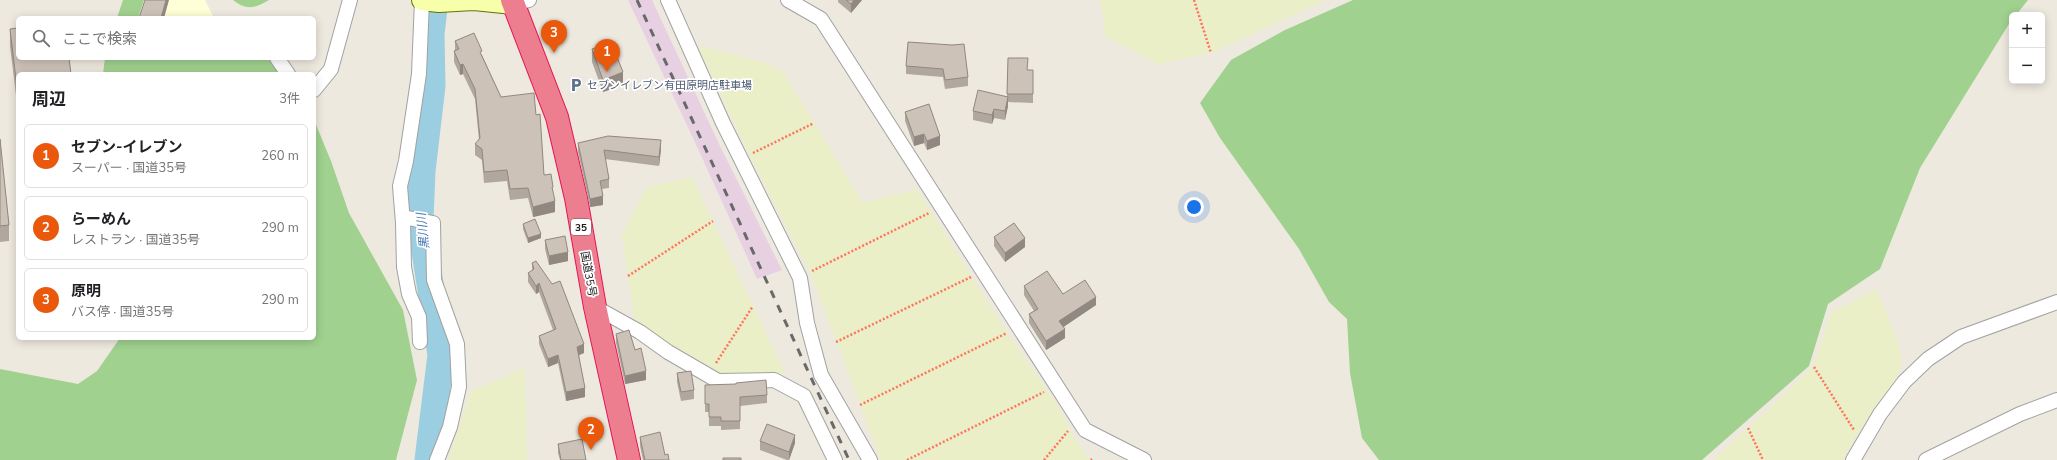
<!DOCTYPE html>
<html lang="ja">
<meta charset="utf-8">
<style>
:root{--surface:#fff;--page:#f6f6f6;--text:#202124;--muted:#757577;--line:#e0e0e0;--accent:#ea580c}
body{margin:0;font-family:"Nunito Sans","Noto Sans JP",sans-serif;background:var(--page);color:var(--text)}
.controls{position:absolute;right:12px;top:12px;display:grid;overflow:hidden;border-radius:6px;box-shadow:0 2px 10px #0003}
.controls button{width:36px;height:36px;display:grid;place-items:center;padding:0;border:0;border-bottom:1px solid var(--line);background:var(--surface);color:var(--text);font:20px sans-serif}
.you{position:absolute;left:1194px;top:207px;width:14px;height:14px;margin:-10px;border:3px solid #fff;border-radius:50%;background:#1a73e8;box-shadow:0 0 0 6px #1a73e833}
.badge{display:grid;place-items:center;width:26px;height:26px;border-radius:50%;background:var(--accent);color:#fff;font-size:13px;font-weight:700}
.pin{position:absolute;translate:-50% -33px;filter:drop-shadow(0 1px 2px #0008)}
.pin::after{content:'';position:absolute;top:21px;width:14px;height:12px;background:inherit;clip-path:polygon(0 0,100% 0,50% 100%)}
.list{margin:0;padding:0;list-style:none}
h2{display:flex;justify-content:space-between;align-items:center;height:52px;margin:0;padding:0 16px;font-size:17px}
h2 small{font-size:13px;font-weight:400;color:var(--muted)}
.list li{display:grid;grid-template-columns:26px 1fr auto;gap:12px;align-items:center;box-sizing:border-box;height:64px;margin:0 8px 8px;padding:0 8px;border:1px solid var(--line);border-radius:6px}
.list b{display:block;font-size:15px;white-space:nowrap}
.list p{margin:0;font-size:13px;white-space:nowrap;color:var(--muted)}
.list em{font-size:13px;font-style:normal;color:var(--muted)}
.icon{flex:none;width:22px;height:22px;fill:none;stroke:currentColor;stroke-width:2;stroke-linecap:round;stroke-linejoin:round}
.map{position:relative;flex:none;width:2057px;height:460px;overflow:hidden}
.search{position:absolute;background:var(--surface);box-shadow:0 2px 10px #0003;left:16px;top:16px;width:300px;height:44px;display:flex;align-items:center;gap:10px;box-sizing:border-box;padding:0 14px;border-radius:6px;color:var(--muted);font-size:15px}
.panel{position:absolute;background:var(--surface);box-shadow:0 2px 10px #0003;left:16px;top:72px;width:300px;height:268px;border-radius:6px}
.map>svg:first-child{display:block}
.industrial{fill:#e7d0e2}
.education{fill:#feffd6}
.farmland{fill:#ebefc7}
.forest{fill:#a0d18f}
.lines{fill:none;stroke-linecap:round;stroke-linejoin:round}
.river{stroke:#9acee0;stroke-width:27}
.street-casing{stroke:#a2a2a2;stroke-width:16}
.secondary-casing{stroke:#637300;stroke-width:22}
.highway-casing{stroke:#e31454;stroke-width:24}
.path{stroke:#ff745e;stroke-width:2.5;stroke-dasharray:2 2;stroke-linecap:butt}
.street{stroke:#fff;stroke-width:14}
.secondary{stroke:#f8ffab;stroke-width:20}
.highway{stroke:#ed7e8f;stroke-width:22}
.rail{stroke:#696969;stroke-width:3;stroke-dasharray:8 8;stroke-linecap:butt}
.wall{fill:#b0a79e}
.shaded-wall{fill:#908881}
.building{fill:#cdc2b8;stroke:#908881}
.labels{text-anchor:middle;stroke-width:3.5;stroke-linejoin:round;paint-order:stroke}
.shield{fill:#fff;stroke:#5f5f5f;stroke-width:1}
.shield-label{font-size:10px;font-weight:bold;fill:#1b1b1b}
.service-label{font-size:11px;fill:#4e5e75;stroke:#fff;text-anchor:start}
.street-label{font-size:11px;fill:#1b1b1b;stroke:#fff}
.water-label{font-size:12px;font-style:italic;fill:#4075b1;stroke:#fff}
</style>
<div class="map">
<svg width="2057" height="460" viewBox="0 0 2057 460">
<rect width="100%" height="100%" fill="#eee9df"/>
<path class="industrial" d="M628 0H652L719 144 782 270 757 279 700 153Z"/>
<path class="education" d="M145 0H205L214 18H140Z"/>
<path class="farmland" d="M1100 0H1326L1211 53 1159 64 1106 37Z
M698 46 763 62 783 72 863 203 917 189 1007 333 1051 395 1085 455 1094 460H881L810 272 749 155Z
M692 177 785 373 721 376 677 349 634 319 622 234 647 187Z
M1876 289 1897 338 1902 360 1898 375 1857 435 1842 460H1713L1813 367 1830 314Z
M525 368 527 457 529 460H448L471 391Z"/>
<path class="forest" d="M123 0H144L138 18H117Z
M233 0H269C255 8 247 11 233 0Z
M1353 0H2028L2016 15H2012V19L1920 168 1880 269 1828 304 1809 366 1702 460H1379L1362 438 1350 373 1347 319 1329 302 1299 249 1220 138 1200 103 1231 60 1285 30Z
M105 58H268L281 74H103Z
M314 120 331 161 349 213 403 310 417 380 396 460H0V369L78 384 97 371 120 338H314Z"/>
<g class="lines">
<path class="river" d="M428 460 441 355 420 219 422 171 432 86 431 34 435 0"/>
<defs>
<path id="street" d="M668 0 723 123 800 278 807 323 821 375 870 460
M788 0 821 19 1085 430 1144 460
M513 4 529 0
M277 58 288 74
M314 90 331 69 350 0
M403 217 433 223 434 280 457 344 459 387 450 427 437 460
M595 307 640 332 668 352 718 381 774 380 804 396 835 460
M420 342 419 317 409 294 404 267 403 223 400 186 406 161 419 74 422 0
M1853 460 1880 414 1904 382 1928 359 1961 337 2057 302
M1926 460 2020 414 2057 400"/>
<path id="secondary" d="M422 0 439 2 473 0
M474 0 513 4"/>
<path id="highway" d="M512 0 557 117 576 198 595 307 629 460"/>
</defs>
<use href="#street" class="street-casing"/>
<use href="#secondary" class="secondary-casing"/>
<use href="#highway" class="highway-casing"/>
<path class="path" d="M1194 0 1211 53
M753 153 814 123
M812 271 929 213
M628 276 713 221
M836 342 971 277
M716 363 753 306
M1814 367 1854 430
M860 405 1007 333
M1748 428 1763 460
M907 460 1044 392
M1044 460 1068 431
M1091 460 1092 459"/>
<use href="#street" class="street"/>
<use href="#secondary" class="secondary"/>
<use href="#highway" class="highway"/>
<path class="rail" d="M637 0 849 460"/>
</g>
<path class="wall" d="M838 0H862L851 13 838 2Z
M10 29 18 74V112L10 46Z
M455 41 482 55 501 97 536 115 544 175 553 194 555 212 533 217 528 198 510 200 507 181 484 183 482 160 475 155V144L479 140 475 99 463 74 460 75 454 62V51L455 50Z
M908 42 968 77V86L945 89 943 77 906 74V66Z
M592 49 623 85 603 92 592 62Z
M1008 58 1028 70 1033 79V103L1008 102V106L1005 120 994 118 992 124 973 120V111L1007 96Z
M905 112 940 145 927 150 924 143 914 146 905 121Z
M0 139 9 225V241L0 242Z
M578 143 661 149 659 166 605 159 609 179V188L602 189 603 205 590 207 578 152Z
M523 224 541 238 528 243 523 229Z
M994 237 1025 247 1005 262 994 246Z
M545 240 568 261 549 265 545 249Z
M532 263 584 353 579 355 585 397 566 401 558 363 548 367 539 344V336L553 330 539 292 536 294 528 282V273L532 271Z
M1024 286 1063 294 1096 305 1063 327 1065 338 1046 350 1029 323V314L1034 311 1024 295Z
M616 334 635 350 646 380 625 384 616 343Z
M677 373 694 390V399L681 401 677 382Z
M705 385 767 395V403L740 406V429L721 430V426H709V412H705Z
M640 437 665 455 669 460H643L640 446Z
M760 441 795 443 789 460H787L760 450Z
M558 444 586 460H560L558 453Z"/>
<path class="shaded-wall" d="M166 0H169L164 18H161Z
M854 0H862L851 13V4Z
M463 64V74L460 75V65Z
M623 72V85L603 92V80Z
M1008 97V106L1005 120V111Z
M994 109V118L992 124V115Z
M924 134V143L914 146V137Z
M940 136V145L927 150V141Z
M661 140V149L659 166V157Z
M603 196V205L590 207V199Z
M555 201V212L533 217V207Z
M541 234V238L528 243V238Z
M1025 238V247L1005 262V253Z
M568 252V261L549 265V256Z
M539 283V292L536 294V286Z
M1096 297V305L1059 330V321Z
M1065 329V338L1046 350V341Z
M584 344V353L577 356V347Z
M558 355V363L548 367V359Z
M646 371V380L625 384V376Z
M585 388V397L566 401V392Z
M795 435V443L789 460V452Z"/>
<path class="building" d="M145 0H166L161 18H139Z
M846 0H854L851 4Z
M18 28V58H69L71 74H18V96L10 29Z
M474 33 482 51 480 52 501 97 534 93 536 115 540 114 544 175 551 174 553 187H552L555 201 533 207 528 188 510 189 507 170 484 172 482 149 475 144 480 138 475 89 463 64 460 65 454 51 459 49 455 41Z
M611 42 623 72 603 80 592 49Z
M908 42 952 45 964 44 968 77 945 80 943 69 906 66Z
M1008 58H1028L1027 70H1033V94H1007Z
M978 90 1008 97 1005 111 994 109 992 115 973 111Z
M929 104 940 136 927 141 924 134 914 137 905 112Z
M608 136 661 140 659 157 604 150 609 179 600 181 603 196 590 199 578 143Z
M0 139 9 225 0 226Z
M535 219 541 234 528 238 523 224Z
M1014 223 1025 238 1005 253 994 237Z
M565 236 568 252 549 256 545 240Z
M536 261 552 284 560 281 584 344 577 347 585 388 566 392 558 355 548 359 539 336 556 329 539 283 536 286 528 273 534 269 532 263Z
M1047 271 1063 294 1085 280 1096 297 1059 321 1065 329 1046 341 1029 314 1038 309 1024 286Z
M629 330 635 350 641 348 646 371 625 376 616 334Z
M691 371 694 390 681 392 677 373Z
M766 380 767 395 740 397V421H721V417H709V404H705V385L736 384V383Z
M767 424 795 435 789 452 760 441Z
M660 432 665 455 668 454 669 460H645L640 437Z
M582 439 586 460H561L558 444Z
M723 458H741V460H723Z"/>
<defs>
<symbol id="parking-bare" viewBox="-9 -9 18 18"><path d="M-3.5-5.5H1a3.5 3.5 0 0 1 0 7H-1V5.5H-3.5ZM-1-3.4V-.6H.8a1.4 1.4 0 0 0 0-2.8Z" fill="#5c6f8a" stroke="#fff" stroke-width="2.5" paint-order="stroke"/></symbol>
</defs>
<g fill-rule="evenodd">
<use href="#parking-bare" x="566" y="75" width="20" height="20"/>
</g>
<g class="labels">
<rect class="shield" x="571" y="219" width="20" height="16" rx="3"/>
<g class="shield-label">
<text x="581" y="231">35</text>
</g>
<g class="service-label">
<text x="587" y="89">セブンイレブン有田原明店駐車場</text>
</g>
<g class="street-label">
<text transform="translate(589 274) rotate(80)" y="4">国道35号</text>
</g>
<g class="water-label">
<text transform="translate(423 231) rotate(-96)" y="4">黒川川</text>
</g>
</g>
</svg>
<div class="controls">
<button>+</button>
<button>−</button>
</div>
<div class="you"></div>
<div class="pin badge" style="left:607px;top:72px">1</div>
<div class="pin badge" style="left:591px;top:450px">2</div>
<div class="pin badge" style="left:554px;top:53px">3</div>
<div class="search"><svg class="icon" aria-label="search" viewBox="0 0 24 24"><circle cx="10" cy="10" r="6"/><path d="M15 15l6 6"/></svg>ここで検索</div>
<section class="panel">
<h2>周辺<small>3件</small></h2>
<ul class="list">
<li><span class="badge">1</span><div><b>セブン-イレブン</b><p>スーパー · 国道35号</p></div><em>260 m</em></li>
<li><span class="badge">2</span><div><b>らーめん</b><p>レストラン · 国道35号</p></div><em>290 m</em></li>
<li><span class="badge">3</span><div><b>原明</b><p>バス停 · 国道35号</p></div><em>290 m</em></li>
</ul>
</section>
</div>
